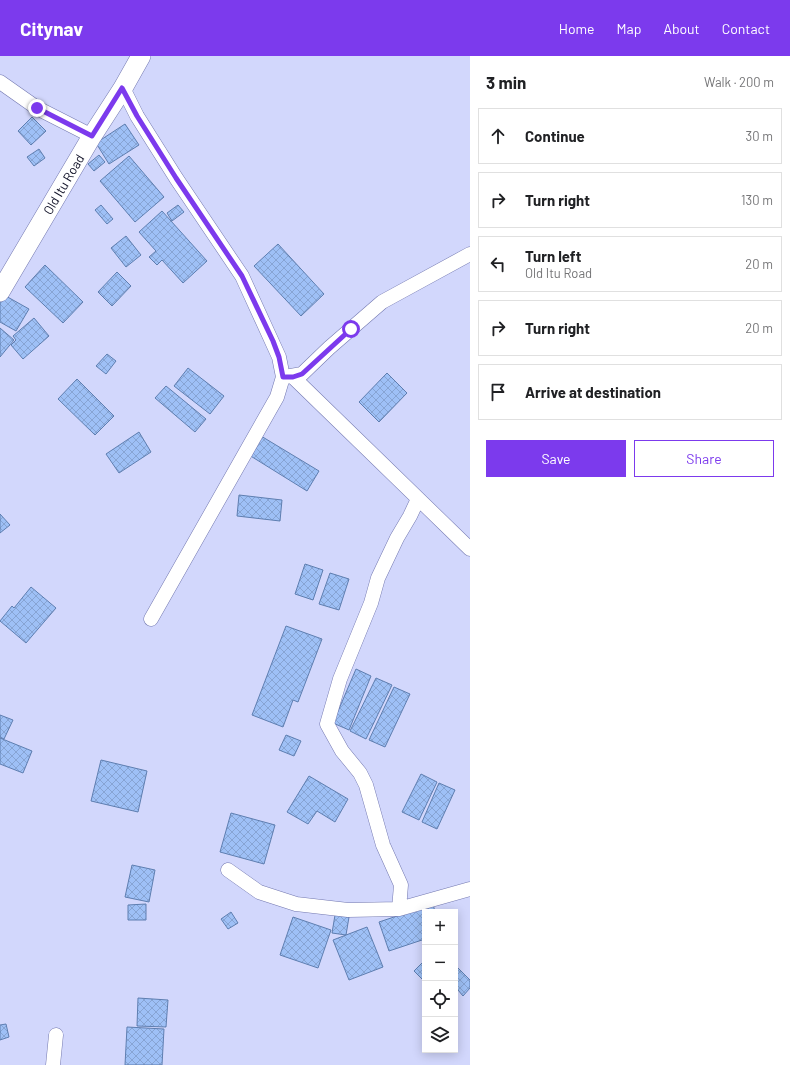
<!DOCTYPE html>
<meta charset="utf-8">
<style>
:root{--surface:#fff;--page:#f2f2f2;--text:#202124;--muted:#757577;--line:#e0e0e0;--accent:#7c3aed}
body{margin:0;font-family:Barlow,sans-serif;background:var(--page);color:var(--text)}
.controls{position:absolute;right:12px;bottom:12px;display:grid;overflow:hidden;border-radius:0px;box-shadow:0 2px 10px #0003}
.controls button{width:36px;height:36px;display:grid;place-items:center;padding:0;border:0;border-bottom:1px solid var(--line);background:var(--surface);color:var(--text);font:20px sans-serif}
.stop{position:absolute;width:12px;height:12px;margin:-9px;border:3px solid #7c3aed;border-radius:50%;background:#fff}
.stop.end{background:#7c3aed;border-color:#fff;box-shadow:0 1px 4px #0008}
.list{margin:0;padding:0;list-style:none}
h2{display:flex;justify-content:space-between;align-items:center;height:52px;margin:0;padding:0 16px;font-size:17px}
h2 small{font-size:13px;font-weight:400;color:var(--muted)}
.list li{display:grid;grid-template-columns:26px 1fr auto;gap:12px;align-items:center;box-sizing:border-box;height:56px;margin:0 8px 8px;padding:0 8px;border:1px solid var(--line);border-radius:0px}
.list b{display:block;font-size:15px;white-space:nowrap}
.list p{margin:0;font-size:13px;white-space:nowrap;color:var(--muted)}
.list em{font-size:13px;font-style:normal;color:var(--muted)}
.actions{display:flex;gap:8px;padding:12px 16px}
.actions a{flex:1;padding:9px 0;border:1px solid var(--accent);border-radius:0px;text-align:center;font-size:14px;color:var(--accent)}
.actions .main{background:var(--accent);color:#fff}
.icon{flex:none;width:22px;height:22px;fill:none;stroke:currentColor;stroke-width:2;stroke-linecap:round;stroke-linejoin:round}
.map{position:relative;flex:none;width:470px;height:1009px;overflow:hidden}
header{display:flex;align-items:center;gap:24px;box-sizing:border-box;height:56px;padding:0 20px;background:var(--accent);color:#fff}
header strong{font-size:19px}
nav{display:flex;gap:22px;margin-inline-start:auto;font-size:14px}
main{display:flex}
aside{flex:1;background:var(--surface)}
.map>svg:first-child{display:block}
.building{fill:url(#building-cross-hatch);stroke:#5e7eb0}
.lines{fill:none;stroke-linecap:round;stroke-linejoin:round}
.street-casing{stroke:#7378b0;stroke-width:15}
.secondary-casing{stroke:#7378b0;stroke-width:20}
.street{stroke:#fff;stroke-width:14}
.secondary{stroke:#fff;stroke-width:19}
.route{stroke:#7c3aed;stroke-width:5}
.labels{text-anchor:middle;stroke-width:3.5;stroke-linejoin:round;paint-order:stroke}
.street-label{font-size:13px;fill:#101127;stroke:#e1e5fe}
</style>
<header>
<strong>Citynav</strong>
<nav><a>Home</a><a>Map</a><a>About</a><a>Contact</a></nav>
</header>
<main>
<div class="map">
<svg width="470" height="1009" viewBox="0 0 470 1009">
<defs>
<pattern id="building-cross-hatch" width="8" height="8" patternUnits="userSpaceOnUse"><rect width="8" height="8" fill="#9ec0f6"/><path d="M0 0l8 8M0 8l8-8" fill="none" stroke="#87a4d3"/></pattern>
</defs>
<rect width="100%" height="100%" fill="#d2d7fc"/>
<path class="building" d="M32 61 46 75 31 89 18 75Z
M125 68 139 89 109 108 96 87Z
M39 93 45 102 34 110 27 101Z
M99 99 105 106 94 115 88 108Z
M129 100 164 141 135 166 100 125Z
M101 149 113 163 107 168 95 154Z
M178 149 184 156 172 165 167 157Z
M162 155 207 205 183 227 162 204 157 209 149 201 156 195 139 176Z
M126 180 141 199 126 211 111 192Z
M278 188 324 238 301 260 254 210Z
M45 209 83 246 63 267 25 231Z
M117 216 131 230 112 250 98 236Z
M4 239 29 253 16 275 0 266V247Z
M34 262 49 280 23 303 11 289 16 284 13 280Z
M0 272 14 284 0 301Z
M107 298 116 305 106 318 96 310Z
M188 312 224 340 210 358 174 330Z
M387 317 407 337 379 366 359 346Z
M77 323 114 360 95 379 58 343Z
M166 330 206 363 195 376 155 342Z
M139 376 151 396 119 417 106 398Z
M261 380 319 415 307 435 249 399Z
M239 439 282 444 280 465 237 460Z
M0 458 10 469 0 477Z
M305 508 323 514 313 544 295 538Z
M330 517 349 523 339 554 319 548Z
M31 531 56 552 26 587 0 565 12 550 14 552Z
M286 570 322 583 298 646 293 644 283 671 252 659Z
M356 613 371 620 349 674 333 667Z
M376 622 392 629 366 683 350 675Z
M394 631 410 638 385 691 369 684Z
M0 659 13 664 4 683 0 681Z
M286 679 301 685 294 700 279 694Z
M0 682 32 695 23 717 0 708Z
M101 704 147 715 138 756 91 745Z
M421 718 437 726 419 764 402 756Z
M309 720 348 743 335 766 317 755 308 768 287 756Z
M439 727 455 734 437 773 422 766Z
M231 757 275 769 264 808 220 796Z
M132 809 155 814 149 846 125 841Z
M146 848V864H128V849Z
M433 848 435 856H425V883L389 895 379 866Z
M231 856 238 867 228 873 221 863Z
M335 859 349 861 346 879 332 877Z
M293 861 331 874 318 912 280 899Z
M367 871 383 911 349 924 333 884Z
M425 904V926L414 915Z
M455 909 470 924V932L463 940 458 934 455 937Z
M138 942 168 944 166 971 137 970Z
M6 968 9 981 0 984V969Z
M127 971 164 973 162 1009H125Z"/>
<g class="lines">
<defs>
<path id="street" d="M0 26 37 52 92 80
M123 32 137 60 176 122 242 220 279 301 283 321 277 341 151 563
M285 321 302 318 329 292 382 246 470 198
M293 321 470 493
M228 814 259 836 296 848 348 854 399 853 470 833
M399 853 401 829 383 789 366 729 360 717 342 695 327 668 340 623 371 547 378 522 397 482 410 460 418 443
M53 1009 56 979"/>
<g id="secondary">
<path id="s1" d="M0 236 92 80 123 32 141 0"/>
</g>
</defs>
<use href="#street" class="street-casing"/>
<use href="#secondary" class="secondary-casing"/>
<use href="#street" class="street"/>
<use href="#secondary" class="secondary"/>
</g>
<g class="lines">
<path class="route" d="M37 52 92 80 122 32 137 60 176 122 242 220 273 285 279 301 283 321H293L302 318 351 273"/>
</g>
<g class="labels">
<g class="street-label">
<text dy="5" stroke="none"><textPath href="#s1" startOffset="125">Old Itu Road</textPath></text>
</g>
</g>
</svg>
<div class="controls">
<button>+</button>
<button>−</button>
<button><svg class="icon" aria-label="locate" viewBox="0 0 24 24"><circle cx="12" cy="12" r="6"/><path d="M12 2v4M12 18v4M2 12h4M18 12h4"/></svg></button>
<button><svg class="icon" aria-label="layers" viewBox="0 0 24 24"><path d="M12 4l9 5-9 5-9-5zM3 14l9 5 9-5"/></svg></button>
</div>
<div class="stop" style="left:351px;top:273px"></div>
<div class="stop end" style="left:37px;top:52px"></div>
</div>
<aside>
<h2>3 min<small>Walk · 200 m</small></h2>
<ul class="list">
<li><svg class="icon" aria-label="ahead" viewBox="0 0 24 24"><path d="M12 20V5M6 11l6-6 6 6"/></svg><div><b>Continue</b></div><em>30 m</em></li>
<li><svg class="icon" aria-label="right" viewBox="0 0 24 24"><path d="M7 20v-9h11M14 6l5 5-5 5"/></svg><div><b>Turn right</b></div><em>130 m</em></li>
<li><svg class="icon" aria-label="left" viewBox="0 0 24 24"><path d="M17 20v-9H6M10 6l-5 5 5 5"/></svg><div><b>Turn left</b><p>Old Itu Road</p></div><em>20 m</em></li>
<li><svg class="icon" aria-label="right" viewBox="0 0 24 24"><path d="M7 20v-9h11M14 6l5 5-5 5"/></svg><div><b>Turn right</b></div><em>20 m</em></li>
<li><svg class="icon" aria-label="arrive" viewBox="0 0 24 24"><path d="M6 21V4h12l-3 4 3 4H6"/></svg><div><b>Arrive at destination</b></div></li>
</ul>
<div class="actions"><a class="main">Save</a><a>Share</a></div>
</aside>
</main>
